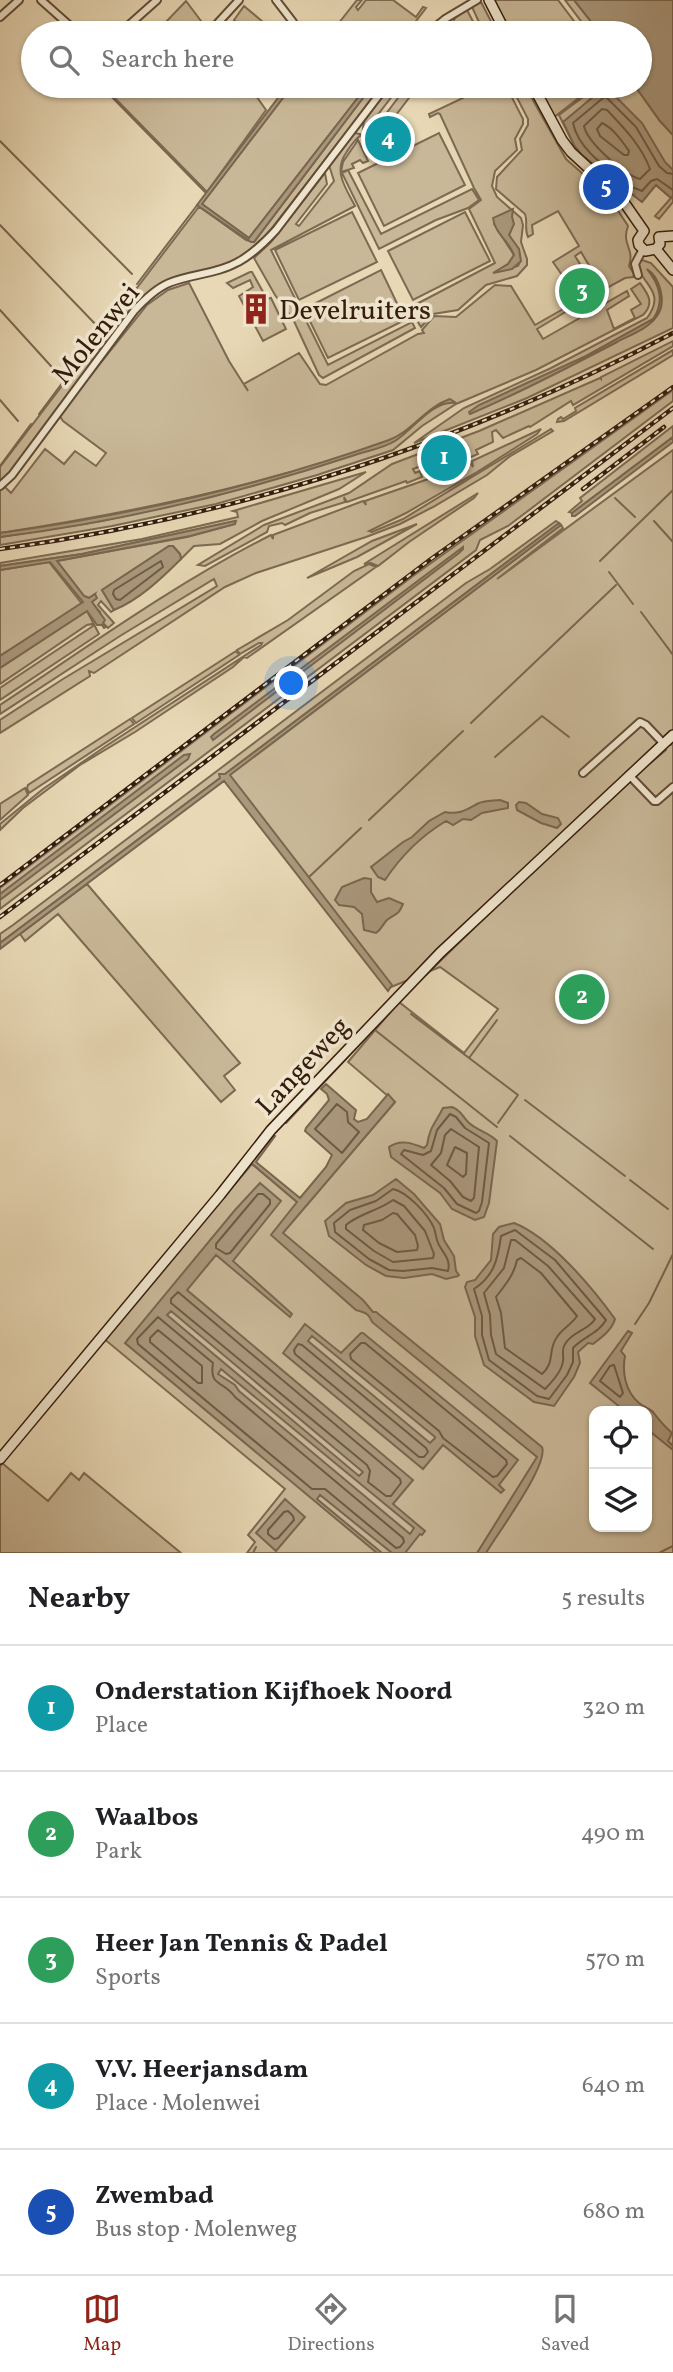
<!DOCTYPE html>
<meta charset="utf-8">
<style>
:root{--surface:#fff;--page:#f6f6f6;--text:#202124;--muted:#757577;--line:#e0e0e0;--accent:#8f2418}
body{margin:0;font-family:Vollkorn,serif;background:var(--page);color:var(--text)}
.controls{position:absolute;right:21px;bottom:21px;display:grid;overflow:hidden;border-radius:14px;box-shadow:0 2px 5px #0004}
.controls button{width:63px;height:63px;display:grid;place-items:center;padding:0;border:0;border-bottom:2px solid var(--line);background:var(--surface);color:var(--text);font:35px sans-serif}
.you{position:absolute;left:292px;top:684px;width:24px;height:24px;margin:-18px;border:5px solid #fff;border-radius:50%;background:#1a73e8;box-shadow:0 0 0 10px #1a73e833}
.badge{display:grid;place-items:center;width:46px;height:46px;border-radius:50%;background:var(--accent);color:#fff;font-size:23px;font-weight:700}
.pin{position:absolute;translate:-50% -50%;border:4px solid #fff;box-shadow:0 2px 7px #0006}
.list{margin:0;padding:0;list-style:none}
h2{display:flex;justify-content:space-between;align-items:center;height:91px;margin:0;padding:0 28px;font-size:30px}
h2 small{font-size:23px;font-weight:400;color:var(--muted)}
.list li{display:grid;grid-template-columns:46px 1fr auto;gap:21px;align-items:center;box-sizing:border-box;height:126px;padding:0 28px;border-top:2px solid var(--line)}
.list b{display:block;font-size:26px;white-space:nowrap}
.list p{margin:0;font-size:23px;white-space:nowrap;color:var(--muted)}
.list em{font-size:23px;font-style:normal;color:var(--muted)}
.icon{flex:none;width:38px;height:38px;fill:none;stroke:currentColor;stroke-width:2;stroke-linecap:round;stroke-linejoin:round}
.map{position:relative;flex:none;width:673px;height:1553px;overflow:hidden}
.search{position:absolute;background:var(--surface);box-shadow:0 2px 5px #0004;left:21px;right:21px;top:21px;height:77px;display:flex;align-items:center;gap:18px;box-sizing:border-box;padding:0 24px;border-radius:38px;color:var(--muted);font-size:26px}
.sheet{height:721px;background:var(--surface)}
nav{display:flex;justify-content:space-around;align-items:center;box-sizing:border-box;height:98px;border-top:2px solid var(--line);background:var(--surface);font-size:19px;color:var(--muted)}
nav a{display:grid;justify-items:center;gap:4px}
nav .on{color:var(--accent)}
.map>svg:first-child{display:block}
.green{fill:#c9b898;stroke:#7e6a52;stroke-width:2;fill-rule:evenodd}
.water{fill:#aa987c;stroke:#7a664f;stroke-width:2;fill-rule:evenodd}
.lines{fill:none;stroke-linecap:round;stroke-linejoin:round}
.shore{stroke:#6e5a44;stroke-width:2}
.stream{stroke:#7a664f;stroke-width:2}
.street-casing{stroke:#604b36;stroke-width:10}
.secondary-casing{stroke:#331c0c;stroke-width:12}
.street{stroke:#f0e6cf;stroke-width:6}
.secondary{stroke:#f0e6cf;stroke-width:9}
.rail-casing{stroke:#331c0c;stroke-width:4.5}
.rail{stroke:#f0e6cf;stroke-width:2;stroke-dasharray:5;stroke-linecap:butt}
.labels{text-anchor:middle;stroke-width:7;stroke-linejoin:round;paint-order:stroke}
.poi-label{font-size:28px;fill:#331c0c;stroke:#f0e6cf;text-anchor:start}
.street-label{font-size:28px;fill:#331c0c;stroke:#f0e6cf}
</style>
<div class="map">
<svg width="673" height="1553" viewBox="0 0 673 1553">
<rect width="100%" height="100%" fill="#e8d8b5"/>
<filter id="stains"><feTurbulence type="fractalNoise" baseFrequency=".00286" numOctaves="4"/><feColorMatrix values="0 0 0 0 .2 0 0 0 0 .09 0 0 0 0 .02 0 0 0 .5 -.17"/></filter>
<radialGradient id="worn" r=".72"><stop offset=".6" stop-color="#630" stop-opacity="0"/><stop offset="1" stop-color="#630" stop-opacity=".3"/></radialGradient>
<path class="green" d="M357 0H362L356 7 358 10 366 0H393L416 17 423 7 426 8 407 33H331Z
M494 0H558L583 33H511Z
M565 0H574L600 33H590Z
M186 1 210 33H170L163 25Z
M481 2 497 33H484L472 7Z
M244 6 263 22 253 33H249L234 20Z
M467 10 479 33H457L453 22 455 18Z
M103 86H249L266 110 207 192Z
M292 86H367L249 238 202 204Z
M372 86H383L260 243 236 260 223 265 172 279 143 296 119 326 6 479 0 483V467L198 208H201L246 240 254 242Z
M391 86H400L373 121 372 127 363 129 364 120Z
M407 86H418L396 115 379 123Z
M476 86H506L523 119V124L515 139 517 150 495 171 492 186 497 197 521 218 523 225 521 242 527 259V265L517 276 486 285 458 310 433 314 421 327 409 308 495 263 469 209 481 200 474 188 440 114 438 113 430 117 429 114 463 98 461 92ZM510 211C514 221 513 226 509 235 514 245 525 255 518 266L495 272 508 264 514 255 494 224Z
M511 86H525L566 159 609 197 628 226C621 245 635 248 629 266L634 274 633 277 625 278 572 307 571 304 596 290 592 280 596 277 581 252 575 256 580 264 562 275 553 262 579 246 558 211 532 225 533 234 528 237C524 229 528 222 525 214L496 189 497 177 522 150 520 139 528 125V119Z
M537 86H594L553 118Z
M598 86H635L660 121 673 135V202L659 219 655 216 671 198 656 185 582 155 574 145 559 115Z
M354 133 360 134V136C354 140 350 147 346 153 333 172 346 188 355 206L271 250 328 365 412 322 415 328 323 378 319 375 293 319 275 295 254 258 271 242 325 173 327 184 296 224 299 226 334 181 329 165Z
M439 133 465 185 384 226 358 173Z
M358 140 368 161 363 163 360 160 352 164 354 168 341 172 343 162Z
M348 170 381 234 472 189 479 200 468 208 436 220 379 249 342 173Z
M352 212 377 262 299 300 275 250Z
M465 212 490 261 413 300 388 251Z
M639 259 651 263 673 287V328L527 398 414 443 464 408 551 368 647 318C669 288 635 284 639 259Z
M381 270 405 320 328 358 304 309Z
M250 272H252L267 299 271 298 286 329 263 341 239 296 253 287 250 280 233 288 227 283Z
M189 283 229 361 248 391 244 384 299 353 320 384 326 385 418 334 424 333 422 330 434 316 456 317 495 285 511 286 535 325 565 308 567 311 537 329 543 339 627 291 629 296 607 310 614 329 635 318 631 310 641 304 631 289 640 283C648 294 655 303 643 315L536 370 456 404 422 426 393 450 317 475 216 504 112 526 0 545V537L102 521 214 496 292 474 291 472C195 499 98 518 0 533V489L4 486 11 493 45 449 64 464 75 451 96 466 106 453 63 421 59 415 147 305 168 290Z
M673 341V346L573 405 571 401 530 427 529 426 503 438 496 430 492 432 493 442 476 450 478 454 457 463 453 450 434 455 431 459 436 472 431 474 428 464 425 465 423 461 424 465 413 469 415 473 420 471 422 477 407 483 406 481 347 502 344 497 345 502 310 513 285 525 282 523 269 526 267 532 205 566 198 565 264 525 349 493 392 464 479 431 600 378 601 379V377Z
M673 350V355L564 421 557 422 558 419 561 417 563 419 576 411 575 408Z
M673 390V401L508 526 480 540 476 550 0 909V888L413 576Z
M673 426V437L572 513 569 512 582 501 580 498Z
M541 429 537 434 477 472 406 513 369 531 372 532 403 519 551 429 553 431 509 457 487 475 433 507 400 524 366 537 256 573 225 587 94 673 89 671 90 676 0 733V720L63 679 217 586 214 579 120 636 0 714V705C89 646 176 583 271 535L273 539V535L363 501 366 505 365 501 437 476 470 462 473 467 472 461Z
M673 450V1553H247L255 1542 248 1535 285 1489 103 1338 252 1164 297 1202 302 1210 395 1102 348 1062 399 1002 464 1053 498 1009 440 967 391 987 226 776 561 525 563 528 497 579ZM594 1411H647V1527H594Z
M366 472 339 489 262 521 220 544 194 546 181 559 180 554 173 546H169L102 590 114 610 111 612 101 601 98 605 114 623 108 628 103 623 100 612 91 602 95 594 89 598 84 596 57 561 187 537 235 524 236 521 82 554 0 566V563L142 539 238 517 237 512 233 511Z
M478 493 474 498 409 542 378 566 371 563 364 564Z
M556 521 559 523 225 774H220V778L0 943V934L13 925C164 812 315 698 466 583L490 569Z
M417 524 357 557 307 578 372 541Z
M49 562 82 604 0 656V570Z
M369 564 376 567 247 658 244 657 233 667 135 732 80 765 23 808 0 830V824L43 789 106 746 261 645 262 643H259L240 654 237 650 288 620 354 571Z
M87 611 99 634 0 700V688L93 626 92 624 87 625 0 684V668Z
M236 651 239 655 136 723 132 718Z
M130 719 134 724 29 793 27 788 28 785Z
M25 788 28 795 0 820V804Z
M87 884 240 1063 224 1076 235 1090 221 1102 58 914 25 941 20 934Z
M2 1463 48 1501 71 1473 79 1480 84 1473 181 1553H0V1467Z"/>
<path class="water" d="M574 0H673V135L660 121 635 86H640V33H600Z
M287 86H292L202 204 249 238 367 86H372L254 242H251L197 205Z
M606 86H609L611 92 642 123 665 162 673 170V195L671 198 656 185 642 202 582 155 574 145 563 122Z
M513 209 512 217 514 224 509 235 519 249 521 261 512 269 493 273 508 264 514 255C509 241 495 234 493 218Z
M647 269C660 277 667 303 657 316 648 329 630 335 617 342 569 367 520 393 470 414L469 412 479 405 586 356 653 319C666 301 658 282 647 269Z
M450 399 456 403C433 399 413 430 395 441 384 448 367 451 355 455 240 493 120 522 0 537V533C132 515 263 485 389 440 411 432 426 407 450 399Z
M673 437V442L575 516H572V513Z
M235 521V524L190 536 57 561 84 596 89 598 95 594 97 598 92 602 105 620 103 623 106 627 104 628 102 625H97L87 611 0 668V656L83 602 50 562 0 570V566L82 554Z
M559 523 561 525 230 775 392 985 388 991 224 781 0 949V943L220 778 219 774H225Z
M169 546H173L180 554 181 559C162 578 139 600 114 610L102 590Z
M463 547V549L459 553 213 740 211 737 214 734Z
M190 754 188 759 0 900V894L184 755Z
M500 800 508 803V808L482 813 471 820 463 819 453 825 446 821C421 836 401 856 385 880L378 877 371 867 403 842 412 837 429 821 445 812C459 815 466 810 477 804 484 800 493 801 500 800Z
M519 802 526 803 542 814 558 818 561 824 557 828 541 823 517 810 516 805Z
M364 878 371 879V892L377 902 389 898 403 904C398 916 396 913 387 920 382 925 382 929 376 933L364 930 362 914 354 907 339 905 335 900 342 887Z
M326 1084 356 1110 354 1119 358 1122 367 1119 388 1094 395 1102 283 1233 363 1300 373 1312H376L542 1447C549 1465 497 1534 486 1553H477L537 1457 372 1322C368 1312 365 1313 356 1310L271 1235 297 1202 250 1162 273 1135 275 1136 256 1162 300 1198 326 1167 332 1155 305 1131 306 1128 329 1100 327 1094 321 1089Z
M452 1107C461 1110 462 1116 468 1122 477 1131 489 1132 497 1141L489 1203 484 1217 475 1220 452 1209 440 1193 391 1157 389 1147C400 1139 412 1143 424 1148L427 1145C430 1126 435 1124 443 1108Z
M396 1179 414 1194 440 1224 444 1240 454 1256 456 1271 459 1275 458 1276 446 1279 432 1274 404 1278 386 1276 366 1265 329 1236 325 1221 346 1203 373 1195Z
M260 1183 281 1201 233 1261 292 1314 290 1317 216 1255 187 1290 413 1480 393 1504 425 1531 422 1535 420 1534 405 1553H392L320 1495 317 1499 382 1553H377L125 1343 235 1210ZM171 1311 363 1472 359 1476 167 1315ZM221 1369 414 1528 410 1534 239 1391 235 1385 218 1374Z
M514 1223C550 1237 592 1287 615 1319 612 1330 601 1338 593 1344L588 1343 578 1352 580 1363 574 1377 554 1406 534 1402 484 1365 475 1336V1317L465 1287 467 1282 475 1280 491 1260 493 1234 499 1227Z
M305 1324 341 1353 361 1333H363L518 1460 499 1485 504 1490 501 1493 443 1445 423 1469 283 1353ZM312 1336 435 1437V1438L430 1443 308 1341Z
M628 1331 632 1333 621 1351 625 1356C622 1372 625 1391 639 1403 643 1407 649 1408 653 1412 659 1420 664 1426 672 1433L668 1441 673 1446V1450L647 1429V1411H625L590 1383Z
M285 1499 305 1517 276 1551 256 1533Z"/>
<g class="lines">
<path class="shore" d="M602 109 607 110C624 128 641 145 650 169L640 179C624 175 587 142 584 126Z
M602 123C613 128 622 141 629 151L628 155H624L600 136 597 129Z
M673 174 667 173 659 166 636 127 606 97 603 98 573 123C579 152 611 170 632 187L642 191 651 181 657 179 673 190
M161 561 163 567 120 600 116 599 113 594 114 590Z
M337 1104 347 1112 348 1122 359 1132 342 1153 315 1129Z
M450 1114 456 1117 465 1128 489 1143 482 1202 479 1211 476 1213 457 1204 444 1188 401 1154 404 1150 423 1155 431 1151 437 1130Z
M451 1129 479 1147 474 1198 471 1201 463 1197 450 1181 431 1165 441 1153 445 1135Z
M455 1147 467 1153 466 1174 463 1177 447 1165Z
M393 1189C407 1192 428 1214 434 1228 436 1234 436 1240 439 1245 444 1254 451 1260 448 1271L432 1268 403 1271 389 1270 369 1259 335 1232 334 1223 350 1210 376 1201Z
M258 1194H263L270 1200V1204L230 1253 226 1254 216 1248V1244Z
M393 1200 404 1206 425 1231 434 1254 433 1258 393 1262 374 1251 346 1229V1225C360 1213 378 1211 393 1200Z
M393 1213 397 1214 415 1235 418 1246 417 1250 397 1252 379 1243 363 1230 364 1225 382 1220Z
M515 1230 555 1260 606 1320C598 1334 584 1336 573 1348V1362L567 1375 549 1399 537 1396 489 1360 482 1335V1316L474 1289C494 1276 498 1259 501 1236Z
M511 1240H515L548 1266 595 1319C589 1330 573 1331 565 1344 561 1350 564 1354 563 1361 562 1371 551 1383 545 1389L496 1354 491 1335 490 1315 484 1293 504 1268Z
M521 1258 541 1273 577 1316C572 1324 562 1329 557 1337 547 1351 556 1361 542 1374L505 1348 501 1313 496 1297C505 1285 514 1275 517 1260Z
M178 1292 400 1479 401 1483 391 1496H386L368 1482 370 1471 367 1465 171 1303V1299Z
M158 1317 213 1363C209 1387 223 1380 235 1397L403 1538 404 1542 400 1547 396 1548 325 1489H312L138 1344 137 1339Z
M158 1330 202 1366V1383H198L150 1342V1338Z
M361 1343H365L506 1460 507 1464 497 1476 493 1477 443 1438 439 1431 351 1359 350 1354Z
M298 1344 302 1345 426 1448 428 1452 424 1457H419L295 1354 294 1350Z
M614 1365 623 1393 620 1397 600 1381 610 1366Z
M288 1511 293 1516 294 1520 278 1538 274 1539 268 1534V1530L284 1512Z"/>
<path class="stream" d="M102 87 205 192
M0 141 132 274
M0 225 100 329
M137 284 198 204
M0 310 60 376
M0 400 18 421
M39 414 131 291
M0 466 31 424
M615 498 635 517
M654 521 673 542
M600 561 673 490
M609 572 633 604
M641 612 673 655
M471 723 616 585
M671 745 673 742
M495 757 542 716 569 737
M635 776 666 750
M369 820 463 731
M309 877 361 828
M426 975 484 918
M411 1014 518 1095 498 1123
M375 1030 497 1127
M469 1058 497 1020
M525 1100 625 1176
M286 1123 391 1011
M510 1136 653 1249
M630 1180 668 1209
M635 1324 649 1303 673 1254
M253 1553 256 1547
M659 1553 673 1546"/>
<defs>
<path id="street" d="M41 0 78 33
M276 0 293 22 294 33
M0 17 19 0
M216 25 239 0
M120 33 157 0
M428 33 445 19 477 0
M638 275 635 264 643 249
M0 486 12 475 134 311C144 300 155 289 169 283 191 274 217 274 238 262 253 254 265 242 276 230L386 86
M583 773 640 722 646 725 664 744
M629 775 654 801H657L673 787"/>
<path id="secondary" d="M489 0 506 33
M533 86 562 140 571 152 621 198 644 231
M644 231 638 240 639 245 645 251 656 249 660 244 659 237
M659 237 673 236
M656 249 673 270
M0 1459 220 1195 271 1130 440 953 673 735"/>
</defs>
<use href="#street" class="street-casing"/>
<use href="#secondary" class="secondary-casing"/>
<use href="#street" class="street"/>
<use href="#secondary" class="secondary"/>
<defs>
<path id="rail" d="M583 489 664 427
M0 549C236 517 463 443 673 333
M0 885 431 559 673 387
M0 917 673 408"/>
</defs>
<use href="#rail" class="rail-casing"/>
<use href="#rail" class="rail"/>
</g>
<defs>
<symbol id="building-bare" viewBox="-9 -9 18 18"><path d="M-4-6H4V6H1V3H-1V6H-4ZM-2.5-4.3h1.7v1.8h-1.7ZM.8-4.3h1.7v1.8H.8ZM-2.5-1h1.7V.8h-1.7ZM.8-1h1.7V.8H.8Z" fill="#8f2418" stroke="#f0e6cf" stroke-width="2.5" paint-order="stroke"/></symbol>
</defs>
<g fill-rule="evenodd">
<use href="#building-bare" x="234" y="287" width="44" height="44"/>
</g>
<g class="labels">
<g class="poi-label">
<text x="279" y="319">Develruiters</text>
</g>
<g class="street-label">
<text transform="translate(95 333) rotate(-51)" y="10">Molenwei</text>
<text transform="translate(302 1065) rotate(-47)" y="10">Langeweg</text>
</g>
</g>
<rect width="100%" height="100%" filter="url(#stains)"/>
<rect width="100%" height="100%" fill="url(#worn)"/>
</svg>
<div class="controls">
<button><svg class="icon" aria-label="locate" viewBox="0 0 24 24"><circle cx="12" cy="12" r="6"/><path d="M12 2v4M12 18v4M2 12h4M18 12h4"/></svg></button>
<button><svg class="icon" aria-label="layers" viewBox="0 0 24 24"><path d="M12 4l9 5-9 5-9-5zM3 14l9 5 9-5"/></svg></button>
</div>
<div class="you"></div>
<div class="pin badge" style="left:444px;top:458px;background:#0f9aa8">1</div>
<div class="pin badge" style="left:582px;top:997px;background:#2e9e5b">2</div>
<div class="pin badge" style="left:582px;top:291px;background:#2e9e5b">3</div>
<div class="pin badge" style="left:388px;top:139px;background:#0f9aa8">4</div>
<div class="pin badge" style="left:606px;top:187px;background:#1a4fb4">5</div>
<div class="search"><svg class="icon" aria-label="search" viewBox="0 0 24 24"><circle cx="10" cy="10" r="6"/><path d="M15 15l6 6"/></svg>Search here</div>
</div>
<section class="sheet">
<h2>Nearby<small>5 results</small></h2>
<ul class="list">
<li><span class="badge" style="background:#0f9aa8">1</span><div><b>Onderstation Kijfhoek Noord</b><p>Place</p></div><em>320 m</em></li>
<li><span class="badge" style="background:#2e9e5b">2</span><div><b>Waalbos</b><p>Park</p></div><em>490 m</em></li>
<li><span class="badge" style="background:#2e9e5b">3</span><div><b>Heer Jan Tennis &amp; Padel</b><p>Sports</p></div><em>570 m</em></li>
<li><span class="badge" style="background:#0f9aa8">4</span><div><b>V.V. Heerjansdam</b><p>Place · Molenwei</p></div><em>640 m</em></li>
<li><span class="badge" style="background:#1a4fb4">5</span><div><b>Zwembad</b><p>Bus stop · Molenweg</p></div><em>680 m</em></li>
</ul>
</section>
<nav>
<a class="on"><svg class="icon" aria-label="map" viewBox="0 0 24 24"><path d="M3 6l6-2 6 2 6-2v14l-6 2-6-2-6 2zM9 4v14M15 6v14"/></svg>Map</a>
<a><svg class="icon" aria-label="directions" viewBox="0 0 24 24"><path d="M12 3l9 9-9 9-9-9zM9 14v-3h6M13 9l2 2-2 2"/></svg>Directions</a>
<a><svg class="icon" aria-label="saved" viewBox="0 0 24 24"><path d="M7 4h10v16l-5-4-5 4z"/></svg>Saved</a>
</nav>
